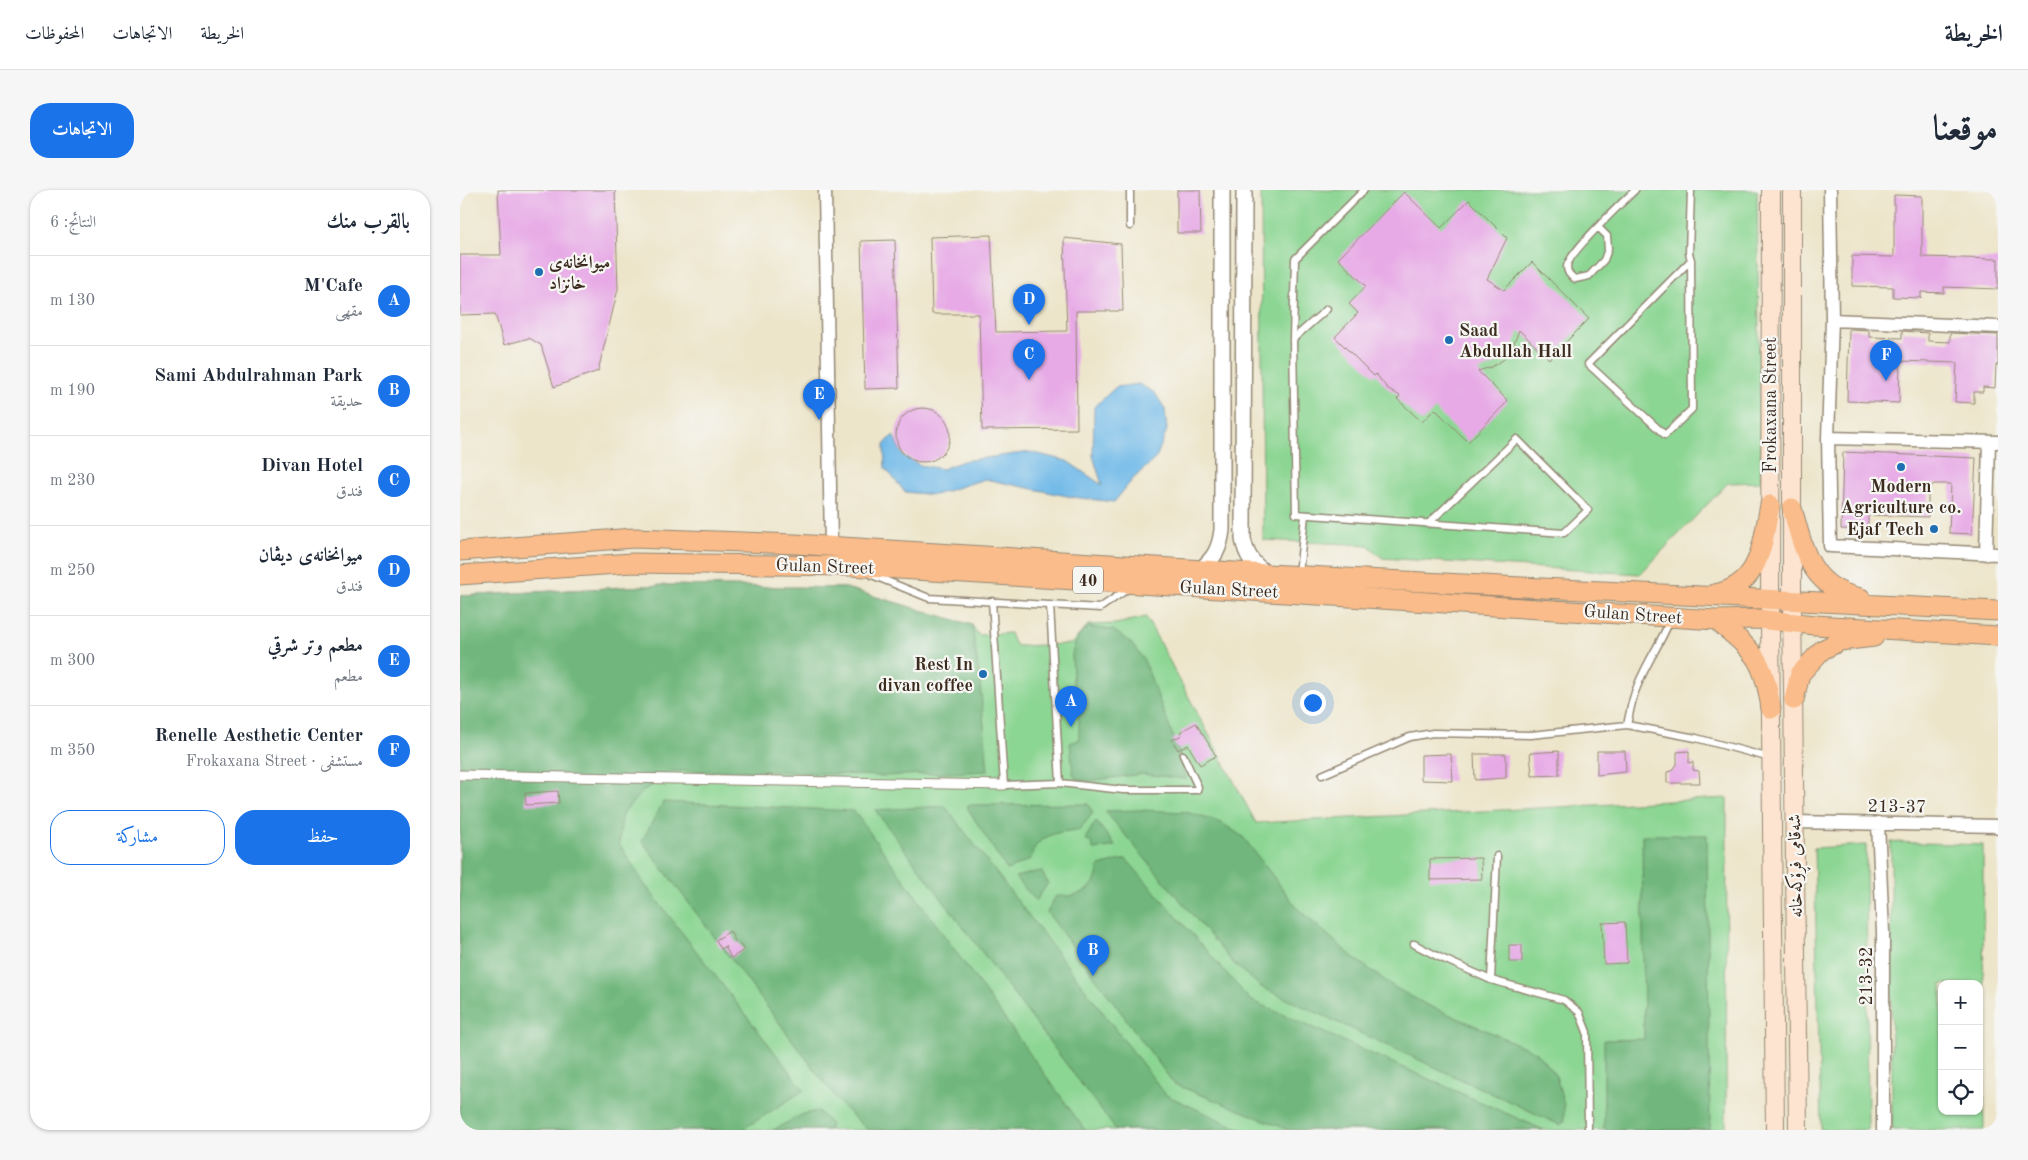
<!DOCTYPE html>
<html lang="ar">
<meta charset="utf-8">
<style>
:root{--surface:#fff;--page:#f6f6f7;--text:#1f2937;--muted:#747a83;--line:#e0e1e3;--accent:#1a73e8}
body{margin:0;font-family:"Old Standard TT",Amiri,serif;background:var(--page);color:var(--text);direction:rtl}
.controls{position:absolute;right:15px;bottom:15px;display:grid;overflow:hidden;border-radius:10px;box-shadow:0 1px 4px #0004}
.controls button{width:45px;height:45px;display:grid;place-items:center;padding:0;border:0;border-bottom:1px solid var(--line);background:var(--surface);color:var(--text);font:25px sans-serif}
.you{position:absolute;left:852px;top:512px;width:18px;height:18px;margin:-12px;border:4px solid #fff;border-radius:50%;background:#1a73e8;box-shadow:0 0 0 8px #1a73e833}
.badge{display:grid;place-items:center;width:32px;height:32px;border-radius:50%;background:var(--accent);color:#fff;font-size:16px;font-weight:700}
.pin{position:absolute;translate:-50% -41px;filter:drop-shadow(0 1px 2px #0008)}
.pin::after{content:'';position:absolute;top:26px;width:18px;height:15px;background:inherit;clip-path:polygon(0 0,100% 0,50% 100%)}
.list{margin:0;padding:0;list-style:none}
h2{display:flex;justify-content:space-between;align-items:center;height:65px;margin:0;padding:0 20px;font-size:21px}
h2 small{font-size:16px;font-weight:400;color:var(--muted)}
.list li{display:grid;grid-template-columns:32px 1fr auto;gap:15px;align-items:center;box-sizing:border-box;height:90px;padding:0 20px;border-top:1px solid var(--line)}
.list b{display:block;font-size:19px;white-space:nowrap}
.list p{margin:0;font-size:16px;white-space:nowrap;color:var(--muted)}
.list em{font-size:16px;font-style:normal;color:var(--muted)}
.actions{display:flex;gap:10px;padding:15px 20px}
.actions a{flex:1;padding:11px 0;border:1px solid var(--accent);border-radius:20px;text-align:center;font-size:18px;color:var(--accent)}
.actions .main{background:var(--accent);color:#fff}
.icon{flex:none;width:28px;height:28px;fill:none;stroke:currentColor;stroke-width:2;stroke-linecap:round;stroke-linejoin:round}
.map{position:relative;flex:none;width:1538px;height:940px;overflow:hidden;direction:ltr;border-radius:20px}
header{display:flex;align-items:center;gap:30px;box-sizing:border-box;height:70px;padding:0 25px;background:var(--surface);border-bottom:1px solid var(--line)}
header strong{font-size:24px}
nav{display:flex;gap:28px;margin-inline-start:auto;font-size:18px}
.intro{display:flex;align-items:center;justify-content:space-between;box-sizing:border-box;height:120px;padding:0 30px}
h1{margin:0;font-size:35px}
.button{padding:12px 22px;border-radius:20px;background:var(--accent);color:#fff;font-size:18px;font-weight:700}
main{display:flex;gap:30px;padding:0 30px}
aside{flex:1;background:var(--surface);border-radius:20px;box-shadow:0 1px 4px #0004}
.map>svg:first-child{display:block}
.green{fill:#8cd693;stroke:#648058;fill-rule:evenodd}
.forest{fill:#71b77d;stroke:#56704e}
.water{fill:#6fb9e8;stroke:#557283}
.building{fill:#e7aae6}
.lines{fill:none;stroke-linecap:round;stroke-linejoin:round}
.service-casing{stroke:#948874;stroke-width:9}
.pedestrian-casing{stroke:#948874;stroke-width:11}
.minor-casing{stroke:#948874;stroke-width:15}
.tertiary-casing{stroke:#948874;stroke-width:18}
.secondary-casing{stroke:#948874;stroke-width:20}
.primary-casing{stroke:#948874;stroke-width:21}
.service{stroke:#fff;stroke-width:6}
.pedestrian{stroke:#fff;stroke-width:9}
.minor{stroke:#fff;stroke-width:12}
.tertiary{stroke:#fff;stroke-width:15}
.secondary{stroke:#fde4d0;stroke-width:18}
.primary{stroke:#f9bc8a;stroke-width:19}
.poi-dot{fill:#1f6fb2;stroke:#f6f6f2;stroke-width:2}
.labels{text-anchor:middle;stroke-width:4.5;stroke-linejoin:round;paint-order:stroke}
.shield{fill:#f6f6f2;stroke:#73675e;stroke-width:1}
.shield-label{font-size:16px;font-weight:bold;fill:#3b2a1e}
.poi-label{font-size:18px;font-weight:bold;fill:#3b2a1e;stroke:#f6f6f2;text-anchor:start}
.street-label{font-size:18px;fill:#3b2a1e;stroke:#f6f6f2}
</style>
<header>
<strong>الخريطة</strong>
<nav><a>الخريطة</a><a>الاتجاهات</a><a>المحفوظات</a></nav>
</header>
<div class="intro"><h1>موقعنا</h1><a class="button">الاتجاهات</a></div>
<main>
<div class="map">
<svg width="1538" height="940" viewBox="0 0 1538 940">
<rect width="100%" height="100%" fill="#f6f6f2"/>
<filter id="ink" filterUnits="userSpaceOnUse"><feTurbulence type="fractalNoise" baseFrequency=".02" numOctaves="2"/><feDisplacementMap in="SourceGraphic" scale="10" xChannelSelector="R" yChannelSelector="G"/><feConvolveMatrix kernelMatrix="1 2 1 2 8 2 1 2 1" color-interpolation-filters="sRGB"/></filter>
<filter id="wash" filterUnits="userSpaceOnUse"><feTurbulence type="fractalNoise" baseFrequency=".0096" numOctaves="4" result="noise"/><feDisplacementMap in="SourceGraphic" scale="20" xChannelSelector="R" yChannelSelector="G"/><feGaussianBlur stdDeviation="1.12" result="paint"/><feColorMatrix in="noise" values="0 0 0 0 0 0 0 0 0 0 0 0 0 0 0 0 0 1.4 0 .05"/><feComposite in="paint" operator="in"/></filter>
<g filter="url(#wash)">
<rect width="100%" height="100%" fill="#ede5ca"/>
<path class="green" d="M801 0H1297L1301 292 1268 293 1180 384 922 368 908 355 803 350Z
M204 395 386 398 512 435 518 445 550 443 553 451 557 456 611 454 628 435 656 434 686 427 796 633 1267 608 1266 940H0V406Z
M1431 652 1523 655 1524 940H1432ZM1482 794H1519V921H1482Z
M1406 655 1408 940H1361L1354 658Z"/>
<path class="forest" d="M204 395 386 398 512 435 520 492 528 581 422 586 310 581H212L183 601 162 624 159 654 185 695 344 900 282 940H0V406Z
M628 437 653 440 671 453 684 470 720 565 726 589 682 584 628 591 616 589 613 583 610 553 619 550V530L614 519 612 465C614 452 619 445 628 437Z
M203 612 394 621 625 940H408L382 916 182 651Z
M628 614 633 623 619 640C599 641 573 646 571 669L547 680 508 619V615Z
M485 616 706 905 782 940H656L415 620Z
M680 620 726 622 762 633 783 647 838 719 894 768 934 797 965 814 1076 862 1096 886 1104 915V932L1100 935 801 797 773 773 645 621Z
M636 631 655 656 634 660 631 652 625 649Z
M1182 645H1247L1250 940H1144V850L1184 849Z
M666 669 790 810 1084 940H829L714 894 587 722 596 706C610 707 627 705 635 691 637 687 638 680 639 676Z
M581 681 588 693 576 711 555 687Z
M358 921 371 934 369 940H313L343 924Z"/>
<path class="water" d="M679 194 695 203 705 219 707 240 696 268 673 289 654 312 612 307 525 289 474 305 445 302 425 278 424 255 433 245 443 266 460 275 482 279 503 271 570 262 607 271 642 295 633 266 634 217 656 197Z"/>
<g id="blocks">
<path class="building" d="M38 0H155L158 99 138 181 94 197 81 155 69 148 44 155 35 124 0 125V65H41Z
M717 0H740L741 43H717Z
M944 2 981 38 1009 10 1047 48 1027 89 1044 100 1072 72 1129 129 1089 169 1059 140 1053 156 1043 170 1031 177 1018 181 1048 211 1008 252 975 219 962 232 937 209 940 206 927 198 916 184 914 186 875 147 898 123 889 114 906 96 878 69Z
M1434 5 1462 6V67L1538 69V99L1484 97V103L1461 102V108L1433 107V97L1392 96V66L1434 67Z
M531 45 536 142 607 141 604 48 661 54 663 121H616L617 239 522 240 519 124H472L470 47Z
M435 50 439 198 405 199 401 51Z
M1389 139 1409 140V147L1442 148V141L1468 143V151L1490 152V143L1538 145V175H1536L1535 198 1523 197V202H1514V213L1495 212 1497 173 1440 171 1439 213 1387 211Z
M436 245a27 27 0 1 1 54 0a27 27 0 1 1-54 0Z
M1383 262 1516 268 1512 344 1489 343 1491 294H1474L1468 299V327L1408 325V340L1381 339Z
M736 533 756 566 740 575 728 555 718 560 712 550 722 545 720 542Z
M1099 561V585L1072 586 1070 563Z
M1137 561H1165L1166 582 1137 585Z
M1229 561V573L1233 572V580L1239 581 1240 593H1207V582L1212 581 1217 574V562Z
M991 564 993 591 961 590V565Z
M1014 564H1046V588L1015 590Z
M98 601 99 613 66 615 65 603Z
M1021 668 1022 689 970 690V669Z
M1165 732 1167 773 1144 774 1142 733Z
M270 741 276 753 278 752 284 760 271 768 265 756 261 759 256 750Z
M1049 755H1062V772H1049Z"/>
</g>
</g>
<g filter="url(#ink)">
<use href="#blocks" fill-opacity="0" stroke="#948874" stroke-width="1"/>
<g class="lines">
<defs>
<path id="service" d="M904 0 835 69 833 149 836 324 1104 343 1128 320 1057 249 968 334
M670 36V0
M1138 37 1147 46 1148 59 1144 70 1129 86 1115 89C1110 86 1107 83 1107 77 1107 64 1163 12 1175 0
M1231 70 1128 174 1205 245 1232 219 1231 70 1229 63 1231 0
M833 149 867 119
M839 384 845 325
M412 385 469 408 640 418 669 398
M532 411 544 595 600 593 663 600H737L738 597 723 565
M590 415 600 593
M1167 535 1236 548 1303 566
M862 585 950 547 973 543 1071 545 1167 535C1170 522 1172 508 1177 497 1186 473 1201 453 1210 430
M954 754 979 767 1031 790 1104 810 1119 822 1127 842 1128 940
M1031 790 1037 666"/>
<path id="pedestrian" d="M0 585 544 595"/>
<path id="minor" d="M365 0 371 357
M1370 0 1372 130 1368 248 1370 356 1538 364
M1372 130 1538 137
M1368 248 1538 252
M1526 364 1529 252
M1334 632 1538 636V638
M1418 633 1423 742V940"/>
<path id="tertiary" d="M784 0 783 349C786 365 793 375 807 384
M741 379C755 368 760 357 762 340V0"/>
<path id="secondary" d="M1311 0 1310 430 1315 940
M1332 0V412L1338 940"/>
<path id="primary" d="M1332 318C1344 361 1350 398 1401 408
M0 361 174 348 335 354 807 384 1538 421
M0 385 172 373 390 376 1256 430 1298 429 1355 435 1538 446
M1254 404C1301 396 1302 354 1310 315
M1256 430C1294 462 1304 468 1311 519
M1334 510 1340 484 1362 460 1380 451 1414 447"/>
</defs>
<use href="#service" class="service-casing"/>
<use href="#pedestrian" class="pedestrian-casing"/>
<use href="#minor" class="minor-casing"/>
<use href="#tertiary" class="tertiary-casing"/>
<use href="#secondary" class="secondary-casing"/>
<use href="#primary" class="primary-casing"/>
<use href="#service" class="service"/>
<use href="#pedestrian" class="pedestrian"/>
<use href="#minor" class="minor"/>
<use href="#tertiary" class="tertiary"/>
<use href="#secondary" class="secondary"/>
<use href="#primary" class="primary"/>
</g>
</g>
<g class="poi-dot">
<circle cx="79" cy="82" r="5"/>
<circle cx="989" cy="150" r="5"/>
<circle cx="1441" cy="277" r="5"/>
<circle cx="1474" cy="339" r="5"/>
<circle cx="523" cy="484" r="5"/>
</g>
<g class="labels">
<rect class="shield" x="613" y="376.5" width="30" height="27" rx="4"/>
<g class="shield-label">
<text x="628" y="396">40</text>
</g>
<g class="poi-label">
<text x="89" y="78">میوانخانەی<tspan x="89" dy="21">خانزاد</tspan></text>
<text x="999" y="146">Saad<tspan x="999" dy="21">Abdullah Hall</tspan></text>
<text x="1441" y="302" text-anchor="middle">Modern<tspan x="1441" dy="21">Agriculture co.</tspan></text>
<text x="1464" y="345" text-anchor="end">Ejaf Tech</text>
<text x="513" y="480" text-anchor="end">Rest In<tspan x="513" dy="21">divan coffee</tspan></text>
</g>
<g class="street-label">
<text transform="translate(1310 215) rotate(-90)" y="6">Frokaxana Street</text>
<text transform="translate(365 376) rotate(2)" y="6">Gulan Street</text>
<text transform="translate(769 399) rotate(3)" y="6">Gulan Street</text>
<text transform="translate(1173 424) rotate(4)" y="6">Gulan Street</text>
<text transform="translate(1437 616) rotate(1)" y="6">213-37</text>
<text transform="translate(1335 676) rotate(-91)" y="6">شەقامی فڕۆکەخانە</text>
<text transform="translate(1406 786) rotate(-90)" y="6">213-32</text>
</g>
</g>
</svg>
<div class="controls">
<button>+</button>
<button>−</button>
<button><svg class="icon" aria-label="locate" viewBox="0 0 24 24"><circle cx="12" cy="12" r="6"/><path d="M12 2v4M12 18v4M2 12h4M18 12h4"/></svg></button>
</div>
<div class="you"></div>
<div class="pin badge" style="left:611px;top:537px">A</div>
<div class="pin badge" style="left:633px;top:786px">B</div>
<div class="pin badge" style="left:569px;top:190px">C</div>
<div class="pin badge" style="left:569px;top:135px">D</div>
<div class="pin badge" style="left:359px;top:230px">E</div>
<div class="pin badge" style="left:1426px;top:191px">F</div>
</div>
<aside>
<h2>بالقرب منك<small>النتائج: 6</small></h2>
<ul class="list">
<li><span class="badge">A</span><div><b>M'Cafe</b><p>مقهى</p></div><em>130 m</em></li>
<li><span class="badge">B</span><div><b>Sami Abdulrahman Park</b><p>حديقة</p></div><em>190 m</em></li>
<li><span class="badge">C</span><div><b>Divan Hotel</b><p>فندق</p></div><em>230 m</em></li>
<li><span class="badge">D</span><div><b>میوانخانەی دیڤان</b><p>فندق</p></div><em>250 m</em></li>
<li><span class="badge">E</span><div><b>مطعم وتر شرقي</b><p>مطعم</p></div><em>300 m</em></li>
<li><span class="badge">F</span><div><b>Renelle Aesthetic Center</b><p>مستشفى · Frokaxana Street</p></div><em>350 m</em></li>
</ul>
<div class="actions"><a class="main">حفظ</a><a>مشاركة</a></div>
</aside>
</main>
